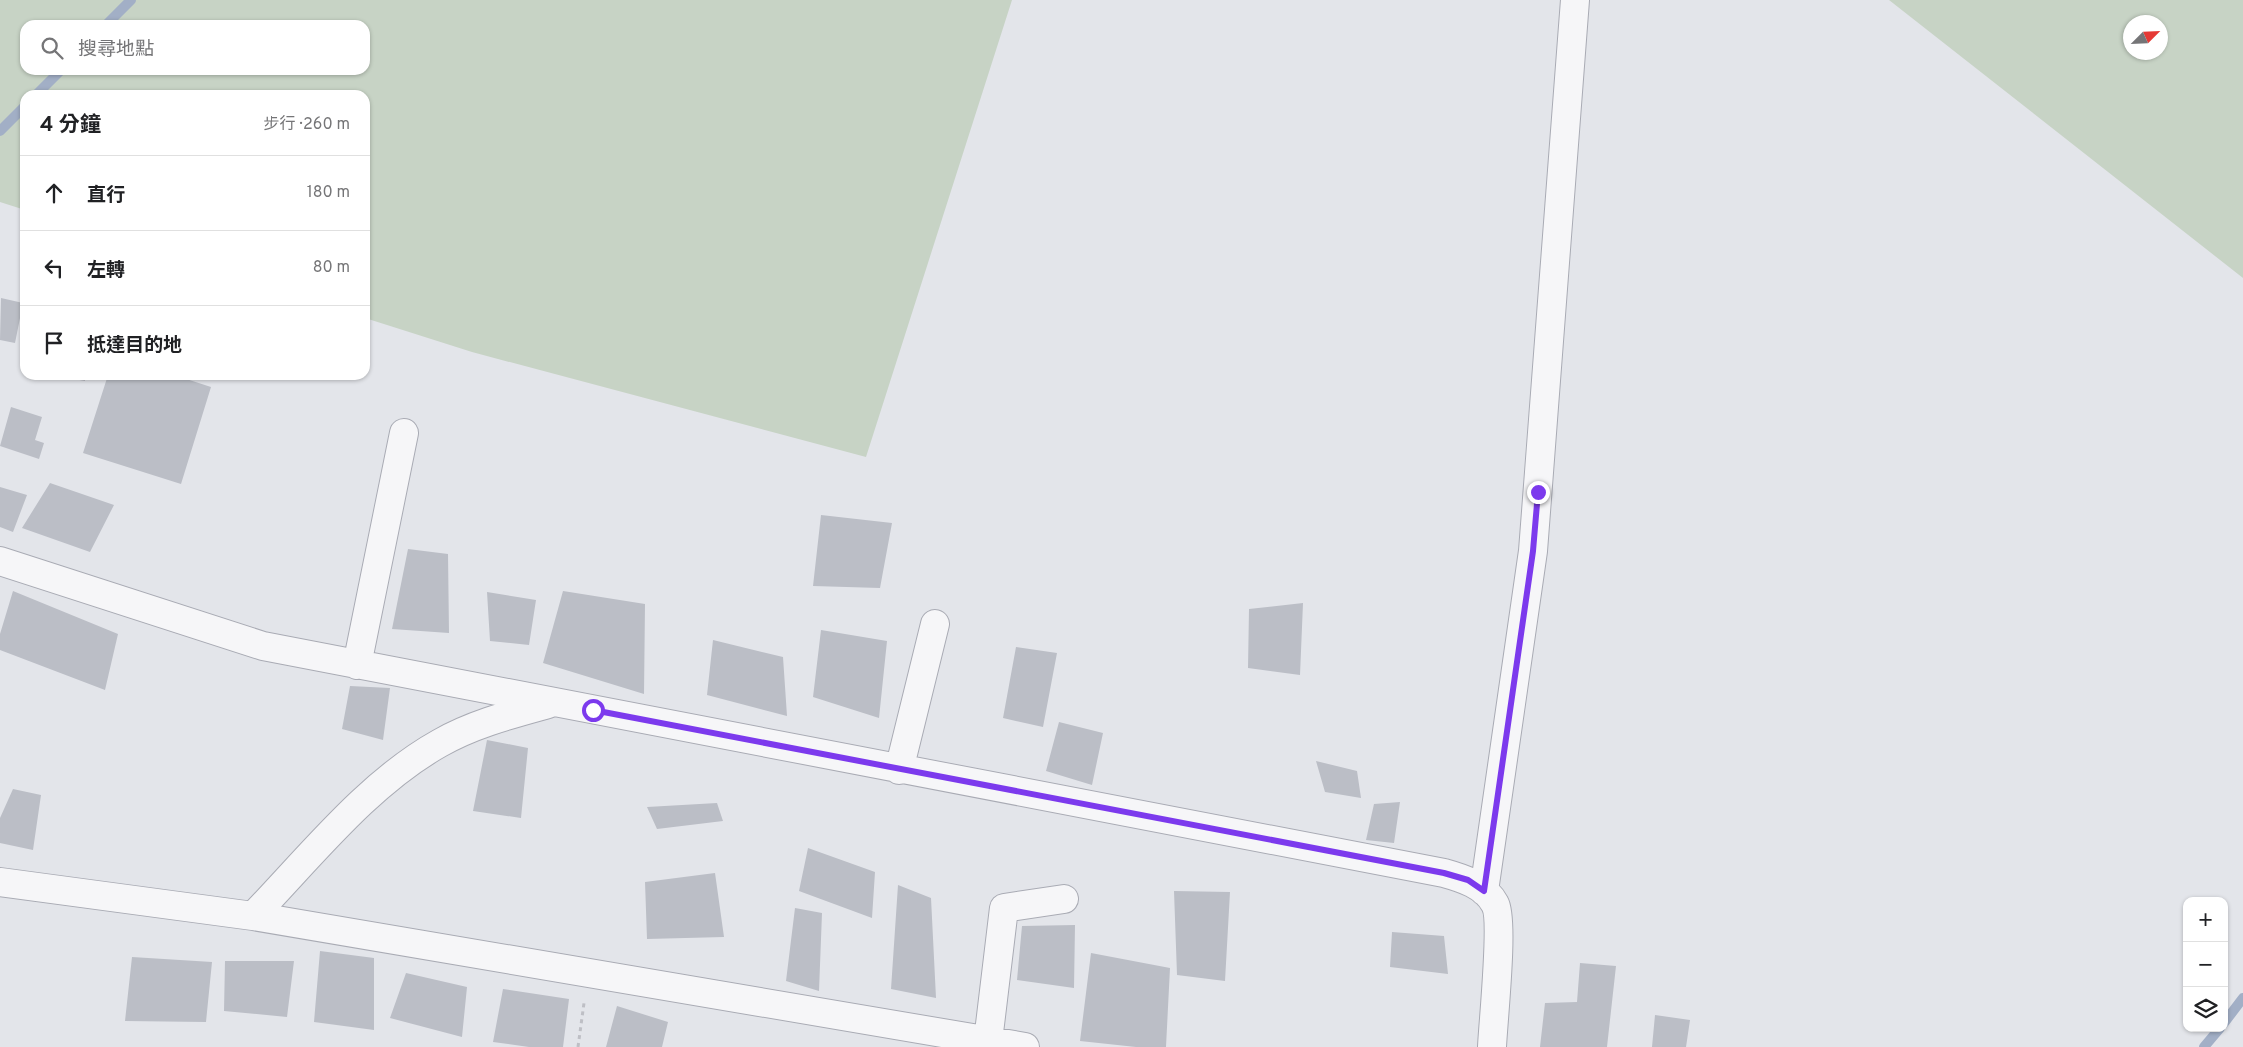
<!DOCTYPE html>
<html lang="zh-TW">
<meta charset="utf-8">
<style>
:root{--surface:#fff;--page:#f2f2f2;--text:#202124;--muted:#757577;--line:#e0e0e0}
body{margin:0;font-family:Overpass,"Noto Sans TC",sans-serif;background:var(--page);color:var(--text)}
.controls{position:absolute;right:15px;bottom:15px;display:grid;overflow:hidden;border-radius:10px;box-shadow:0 1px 4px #0004}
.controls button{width:45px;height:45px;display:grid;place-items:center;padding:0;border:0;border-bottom:1px solid var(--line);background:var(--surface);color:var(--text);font:25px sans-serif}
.compass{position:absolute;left:2123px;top:15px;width:45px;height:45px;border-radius:50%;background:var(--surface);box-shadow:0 1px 4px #0004;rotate:66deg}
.stop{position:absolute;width:15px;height:15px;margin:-11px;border:4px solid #7c3aed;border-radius:50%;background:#fff}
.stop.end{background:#7c3aed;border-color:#fff;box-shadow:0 1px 5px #0008}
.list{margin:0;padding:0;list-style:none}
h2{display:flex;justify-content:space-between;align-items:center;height:65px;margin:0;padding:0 20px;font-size:21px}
h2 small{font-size:16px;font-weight:400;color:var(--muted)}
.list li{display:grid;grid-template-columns:32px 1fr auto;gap:15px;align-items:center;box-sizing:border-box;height:75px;padding:0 20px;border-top:1px solid var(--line)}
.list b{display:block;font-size:19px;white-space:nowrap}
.list em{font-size:16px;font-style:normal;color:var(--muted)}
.icon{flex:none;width:28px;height:28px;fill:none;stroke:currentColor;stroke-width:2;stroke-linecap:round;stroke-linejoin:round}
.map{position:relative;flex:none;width:2243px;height:1047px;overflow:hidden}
.search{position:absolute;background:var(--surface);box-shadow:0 1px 4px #0004;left:20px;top:20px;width:350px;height:55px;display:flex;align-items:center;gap:12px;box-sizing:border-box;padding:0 18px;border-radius:15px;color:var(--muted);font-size:19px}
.panel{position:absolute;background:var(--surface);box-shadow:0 1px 4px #0004;left:20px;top:90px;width:350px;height:290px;border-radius:15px}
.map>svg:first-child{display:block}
.green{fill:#c7d3c5;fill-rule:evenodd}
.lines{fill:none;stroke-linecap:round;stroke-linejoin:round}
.stream{stroke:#a2afc6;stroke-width:10}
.building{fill:#bbbec6}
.minor-casing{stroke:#a9abb4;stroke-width:30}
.path{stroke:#bebfc5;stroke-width:3;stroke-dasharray:4 4;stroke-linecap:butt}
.minor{stroke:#f6f6f8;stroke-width:28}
.route{stroke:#7c3aed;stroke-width:6}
</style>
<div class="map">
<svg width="2243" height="1047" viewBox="0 0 2243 1047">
<rect width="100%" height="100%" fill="#e3e5ea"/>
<path class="green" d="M0 0H1012L866 457 472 352 365 318V95H25V210L0 202ZM25 25H365V70H25Z
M1889 0H2243V278ZM2130 22H2160V52H2130Z"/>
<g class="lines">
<path class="stream" d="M106 25 131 0
M36 95 61 70
M0 131 25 106
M2224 1023 2243 998
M2204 1047 2220 1028"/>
</g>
<path class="building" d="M1 298 23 303 15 343 0 340Z
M52 375H85V381Z
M108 375H174L211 387 181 484 83 453Z
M11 407 42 417 35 440 44 443 39 459 0 446Z
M50 483 114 505 90 552 22 528Z
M0 487 27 495 13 532 0 527Z
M821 515 892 523 880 588 813 586Z
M408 549 448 554 449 633 392 629Z
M13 591 118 634 105 690 0 650V634Z
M563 591 645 604 644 694 543 663Z
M487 592 536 600 529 645 490 641Z
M1303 603 1300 675 1248 668 1249 609Z
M821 630 887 641 879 718 813 697Z
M713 640 783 657 787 716 707 695Z
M1016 647 1057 653 1043 727 1003 718Z
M350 686 390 688 383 740 342 729Z
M1059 722 1103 733 1092 785 1046 771Z
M487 740 528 748 521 818 473 811Z
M1316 761 1357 771 1361 798 1325 792Z
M13 789 41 795 33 850 0 843V818Z
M1400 802 1394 843 1366 840 1374 804Z
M717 803 723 821 657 829 647 807Z
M808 848 875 872 872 918 799 891Z
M715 873 724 937 647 939 645 882Z
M898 885 931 898 936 998 891 989Z
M1174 891 1230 892 1225 981 1177 975Z
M795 908 822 913 819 991 786 981Z
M1075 925 1074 988 1017 980 1022 926Z
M1392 932 1444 936 1448 974 1390 967Z
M320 951 374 958V1030L314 1022Z
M1091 953 1170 968 1166 1047H1136L1080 1041Z
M132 957 212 962 206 1022 125 1021Z
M225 961H294L287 1017 224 1011Z
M1580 963 1616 966 1607 1047H1540L1545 1003 1577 1002Z
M406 973 467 987 462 1037 390 1018Z
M503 989 569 999 563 1047H529L493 1042Z
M617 1006 668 1022 662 1047H606Z
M1655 1015 1690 1020 1686 1047H1652Z"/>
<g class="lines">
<defs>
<path id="minor" d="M0 561 263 646 1444 873C1462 878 1485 885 1495 904 1504 920 1493 1023 1492 1047
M357 665 404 433
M899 770 935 624
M0 882 253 916 1025 1047
M1484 891 1533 551 1575 0
M253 916C310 857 368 783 440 743 473 724 512 714 548 704
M988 1041 1004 908 1064 899"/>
</defs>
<use href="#minor" class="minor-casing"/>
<path class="path" d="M578 1047 584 1003"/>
<use href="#minor" class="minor"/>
</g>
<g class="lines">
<path class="route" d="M593 710 1444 873 1468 880 1484 891 1533 551 1538 492"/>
</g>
</svg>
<div class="controls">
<button>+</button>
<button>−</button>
<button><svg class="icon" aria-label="layers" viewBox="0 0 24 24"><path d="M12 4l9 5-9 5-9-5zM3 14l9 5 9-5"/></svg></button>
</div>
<svg class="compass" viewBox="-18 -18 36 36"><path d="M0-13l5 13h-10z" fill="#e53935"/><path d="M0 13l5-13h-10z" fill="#757577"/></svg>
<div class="stop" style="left:593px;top:710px"></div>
<div class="stop end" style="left:1538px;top:492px"></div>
<div class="search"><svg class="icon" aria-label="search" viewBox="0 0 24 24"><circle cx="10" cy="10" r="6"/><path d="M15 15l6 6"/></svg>搜尋地點</div>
<section class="panel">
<h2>4 分鐘<small>步行 · 260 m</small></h2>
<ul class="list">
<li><svg class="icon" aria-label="ahead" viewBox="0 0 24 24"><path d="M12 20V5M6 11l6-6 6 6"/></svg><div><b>直行</b></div><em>180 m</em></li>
<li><svg class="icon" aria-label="left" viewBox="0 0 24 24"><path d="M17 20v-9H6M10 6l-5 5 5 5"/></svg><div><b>左轉</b></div><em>80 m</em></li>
<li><svg class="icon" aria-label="arrive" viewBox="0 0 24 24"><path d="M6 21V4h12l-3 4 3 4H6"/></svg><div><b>抵達目的地</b></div></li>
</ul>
</section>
</div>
